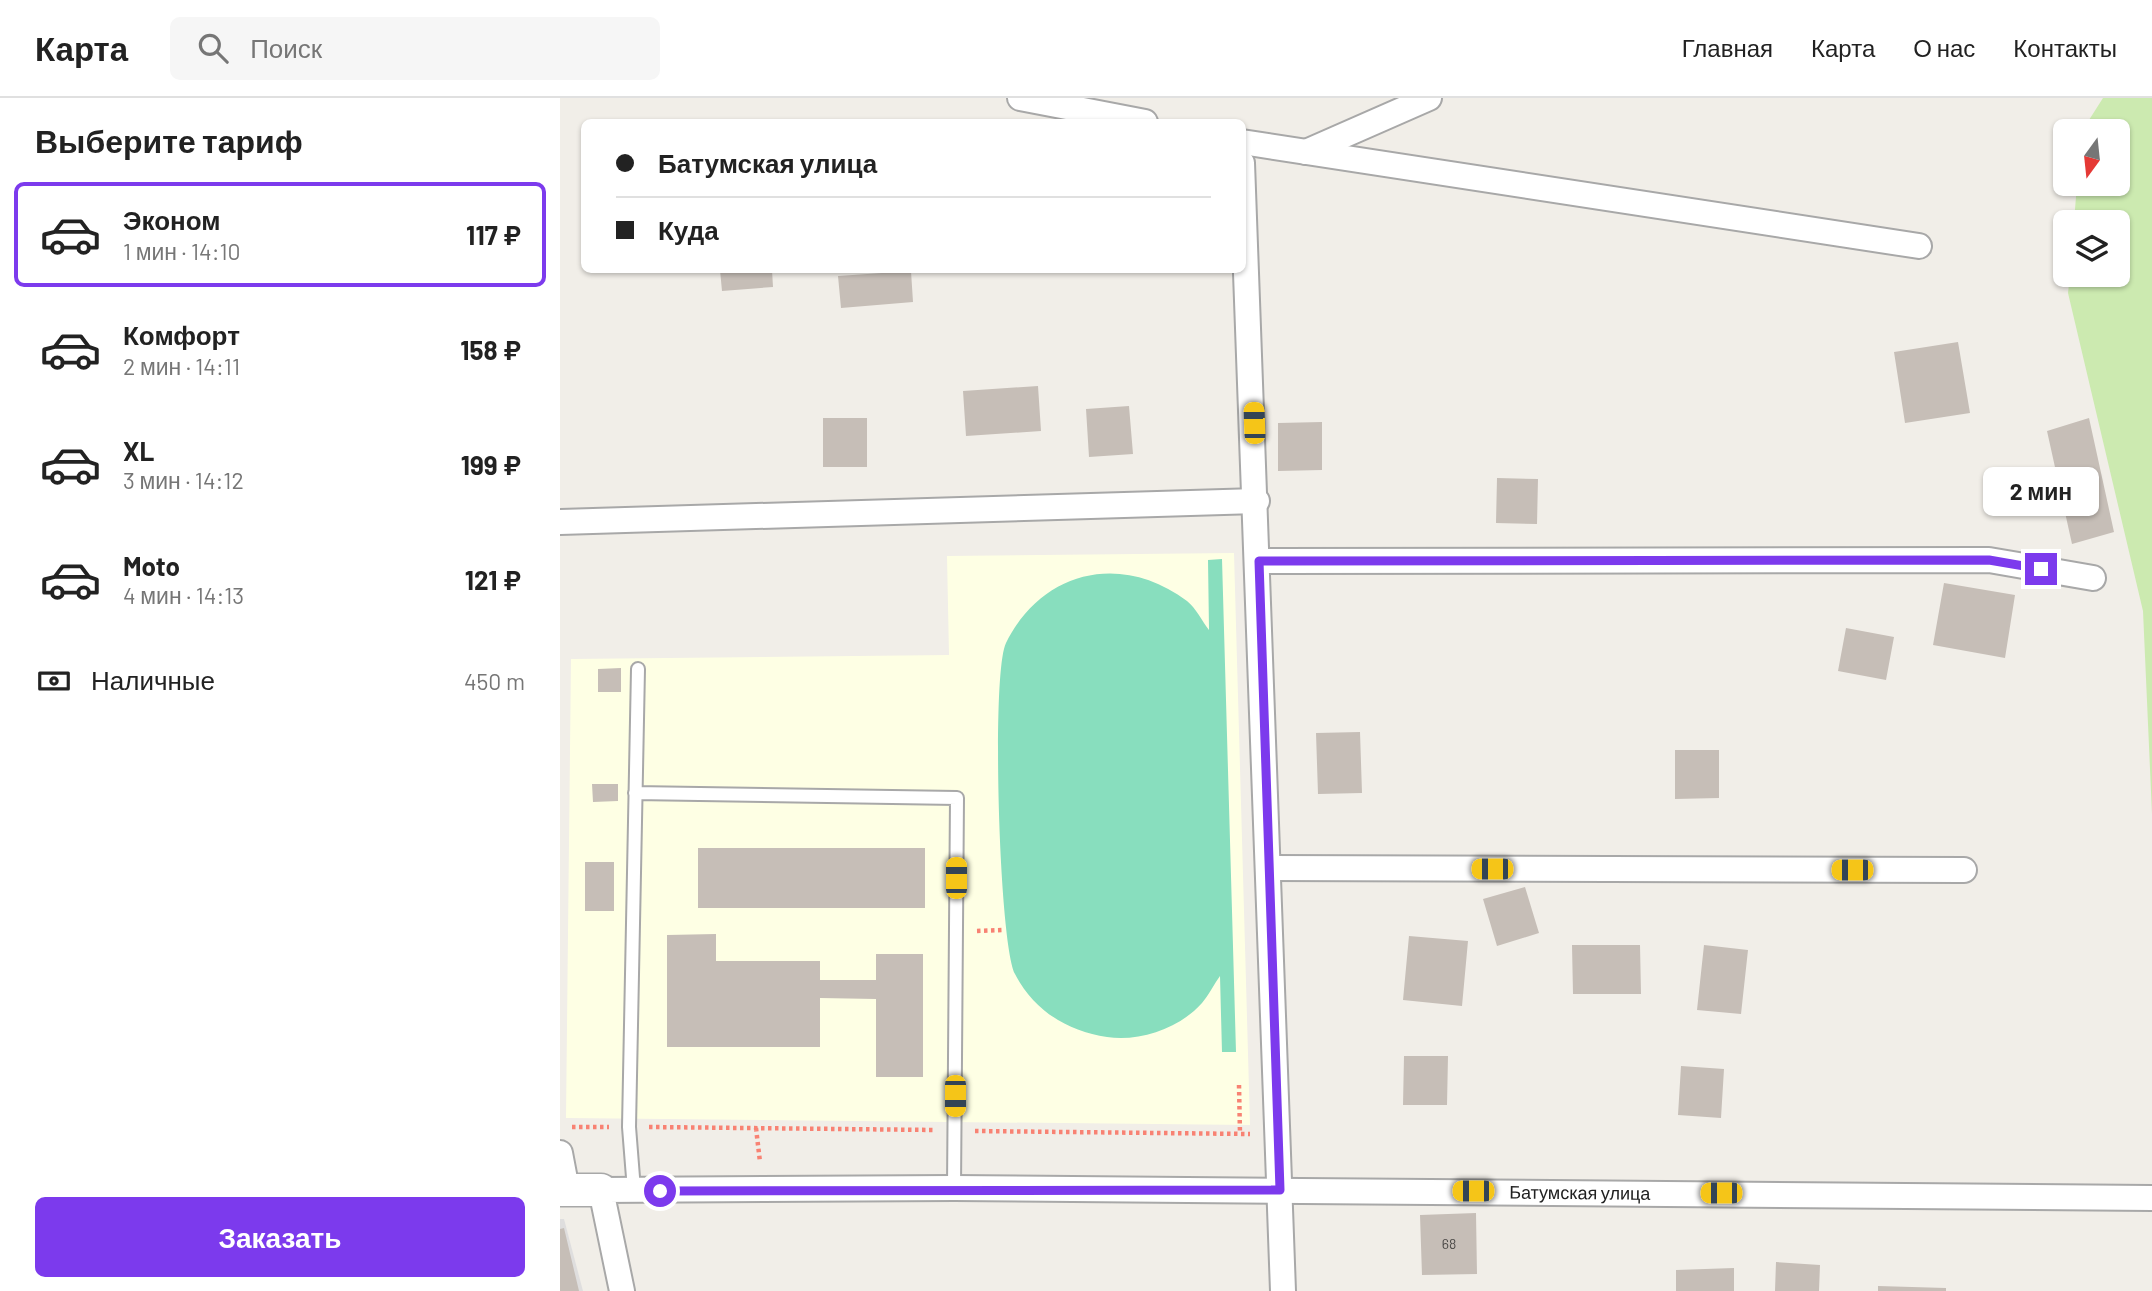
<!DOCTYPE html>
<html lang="ru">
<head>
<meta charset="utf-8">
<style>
	:root { --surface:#fff; --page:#f6f6f6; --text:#222; --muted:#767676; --line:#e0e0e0; --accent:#7c3aed }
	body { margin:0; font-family:Barlow,sans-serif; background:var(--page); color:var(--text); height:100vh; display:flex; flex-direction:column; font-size:26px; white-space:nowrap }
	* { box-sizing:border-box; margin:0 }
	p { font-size:23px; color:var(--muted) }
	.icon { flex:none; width:38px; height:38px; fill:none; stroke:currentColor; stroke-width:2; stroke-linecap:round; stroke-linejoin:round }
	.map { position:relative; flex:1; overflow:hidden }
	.side { display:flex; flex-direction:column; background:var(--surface); width:560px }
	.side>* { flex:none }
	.top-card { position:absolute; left:21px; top:21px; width:665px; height:154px; border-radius:10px; box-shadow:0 2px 5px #0004; display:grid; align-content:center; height:154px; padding:0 35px; background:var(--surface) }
	.needle { width:46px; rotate:195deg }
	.tools { position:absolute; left:1493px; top:21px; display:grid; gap:14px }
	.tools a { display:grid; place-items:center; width:77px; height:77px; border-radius:10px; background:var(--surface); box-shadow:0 2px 5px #0004; font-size:35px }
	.end { position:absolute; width:32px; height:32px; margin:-16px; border:9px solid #7c3aed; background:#fff; box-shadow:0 0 0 4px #fff }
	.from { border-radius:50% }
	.bubble { position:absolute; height:49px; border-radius:10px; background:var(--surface); box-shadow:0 2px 5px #0004; font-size:23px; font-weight:700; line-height:49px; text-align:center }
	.car { position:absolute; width:21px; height:42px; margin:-21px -10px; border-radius:9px; box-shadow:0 0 5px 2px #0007; background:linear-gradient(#f5c518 24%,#345 0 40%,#f5c518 0 76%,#345 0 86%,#f5c518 0) }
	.top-card b { display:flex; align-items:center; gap:24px; height:66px; font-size:26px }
	.top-card b+b { border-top:2px solid var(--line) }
	.top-card i { width:18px; height:18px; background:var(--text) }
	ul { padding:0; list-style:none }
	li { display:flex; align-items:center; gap:21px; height:105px; margin:0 14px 10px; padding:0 21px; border:4px solid transparent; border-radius:10px }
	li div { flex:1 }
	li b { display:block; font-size:26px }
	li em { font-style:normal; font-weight:700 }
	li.active { border-color:var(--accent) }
	li>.icon { width:63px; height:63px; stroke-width:1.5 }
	h2 { padding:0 35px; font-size:32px; line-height:84px }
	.pay { display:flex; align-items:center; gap:18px; height:77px; padding:0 35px; font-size:26px }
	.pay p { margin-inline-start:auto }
	.action { display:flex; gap:14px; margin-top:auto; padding:14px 35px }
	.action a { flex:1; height:80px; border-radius:10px; background:var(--accent); color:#fff; font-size:28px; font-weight:700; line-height:80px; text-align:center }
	header { display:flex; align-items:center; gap:42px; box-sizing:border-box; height:98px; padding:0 35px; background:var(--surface); border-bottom:2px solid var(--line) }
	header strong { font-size:33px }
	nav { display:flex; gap:38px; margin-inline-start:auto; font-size:24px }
	.search { width:490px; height:63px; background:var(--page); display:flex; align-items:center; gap:18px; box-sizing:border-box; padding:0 24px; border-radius:10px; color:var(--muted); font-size:26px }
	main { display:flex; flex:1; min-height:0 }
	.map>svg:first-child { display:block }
</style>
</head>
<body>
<header>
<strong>Карта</strong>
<div class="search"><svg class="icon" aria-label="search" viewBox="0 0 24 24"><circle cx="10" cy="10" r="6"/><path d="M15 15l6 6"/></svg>Поиск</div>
<nav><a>Главная</a><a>Карта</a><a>О нас</a><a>Контакты</a></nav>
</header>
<main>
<section class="side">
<h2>Выберите тариф</h2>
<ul>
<li class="active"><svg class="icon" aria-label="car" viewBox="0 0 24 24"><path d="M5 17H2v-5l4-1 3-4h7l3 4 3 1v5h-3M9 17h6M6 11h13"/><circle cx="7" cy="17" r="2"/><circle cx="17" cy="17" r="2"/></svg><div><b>Эконом</b><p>1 мин · 14:10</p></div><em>117 ₽</em></li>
<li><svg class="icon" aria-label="car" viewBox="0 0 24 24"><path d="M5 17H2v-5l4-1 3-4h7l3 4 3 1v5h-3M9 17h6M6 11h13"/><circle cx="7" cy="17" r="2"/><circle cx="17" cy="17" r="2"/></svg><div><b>Комфорт</b><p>2 мин · 14:11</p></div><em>158 ₽</em></li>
<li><svg class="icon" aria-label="car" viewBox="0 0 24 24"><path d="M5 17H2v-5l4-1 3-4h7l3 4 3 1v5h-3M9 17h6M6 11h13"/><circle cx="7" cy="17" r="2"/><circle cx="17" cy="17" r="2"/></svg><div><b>XL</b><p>3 мин · 14:12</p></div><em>199 ₽</em></li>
<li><svg class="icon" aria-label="car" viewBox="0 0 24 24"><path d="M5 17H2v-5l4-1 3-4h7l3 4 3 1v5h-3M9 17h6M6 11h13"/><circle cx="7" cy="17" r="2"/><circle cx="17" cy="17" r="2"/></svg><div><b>Moto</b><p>4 мин · 14:13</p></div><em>121 ₽</em></li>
</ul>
<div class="pay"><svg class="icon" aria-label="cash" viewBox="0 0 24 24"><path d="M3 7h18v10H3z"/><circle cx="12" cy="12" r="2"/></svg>Наличные<p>450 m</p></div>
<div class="action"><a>Заказать</a></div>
</section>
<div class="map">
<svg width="1592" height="1193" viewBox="0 0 1592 1193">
	<rect width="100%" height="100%" fill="#f1eee8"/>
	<path fill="#dfdede" d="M 0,1121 L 4,1121 L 23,1193 L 0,1193 Z"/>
	<path fill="#feffe4" d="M 674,455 L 690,1027 L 6,1020 L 11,561 L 389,557 L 387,458 Z"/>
	<path fill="#cceab0" d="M 1543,0 L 1592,0 L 1592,716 L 1583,513 L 1508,195 L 1510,177 L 1558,177 L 1558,124 L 1514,124 L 1517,86 L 1558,86 L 1558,33 L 1522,33 Z"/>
	<path fill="#88debe" d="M 662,461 L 676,954 L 662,954 L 660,878 C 654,886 649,897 642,905 C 620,930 580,944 547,939 C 508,933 474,913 455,876 C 439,845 431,575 446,545 C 482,472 562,454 627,503 C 636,510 642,523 649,532 L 648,462 Z"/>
	<path fill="#c6beb7" d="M 160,172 L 212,172 L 213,189 L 162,193 Z
		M 351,173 L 353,204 L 281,210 L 278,178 Z
		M 1398,244 L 1410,315 L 1345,325 L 1334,254 Z
		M 478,288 L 481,333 L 406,338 L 403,293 Z
		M 569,308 L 573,356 L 529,359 L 526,311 Z
		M 263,320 L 307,320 L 307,369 L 263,369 Z
		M 1529,320 L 1554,434 L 1512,446 L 1487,333 Z
		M 762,324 L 762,372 L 718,373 L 718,325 Z
		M 937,380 L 978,381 L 977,426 L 936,425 Z
		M 1384,485 L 1455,497 L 1445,560 L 1373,547 Z
		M 1286,530 L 1334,539 L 1326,582 L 1278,573 Z
		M 61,570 L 61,594 L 38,594 L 38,571 Z
		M 800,634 L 802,695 L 758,696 L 756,635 Z
		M 1115,652 L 1159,652 L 1159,700 L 1115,701 Z
		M 32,686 L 58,686 L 58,703 L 33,704 Z
		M 138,750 L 365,750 L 365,810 L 138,810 Z
		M 25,764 L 54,764 L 54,813 L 25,813 Z
		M 965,789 L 979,835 L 937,848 L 923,801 Z
		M 156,836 L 156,863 L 260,863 L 260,882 L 316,882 L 316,856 L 363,856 L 363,979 L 316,979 L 316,901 L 260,900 L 260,949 L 107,949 L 107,837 Z
		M 849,838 L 908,843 L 902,908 L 843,902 Z
		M 1012,847 L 1080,847 L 1081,896 L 1013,896 Z
		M 1144,847 L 1188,852 L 1181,916 L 1137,912 Z
		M 844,958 L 888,958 L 887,1007 L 843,1007 Z
		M 1121,968 L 1164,971 L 1161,1020 L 1118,1017 Z
		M 916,1115 L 917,1176 L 862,1177 L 860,1117 Z
		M 4,1130 L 19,1193 L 0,1193 L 0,1131 Z
		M 1216,1164 L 1260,1167 L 1259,1193 L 1215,1193 Z
		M 1174,1170 L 1174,1193 L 1116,1193 L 1116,1172 Z
		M 1318,1188 L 1386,1190 L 1386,1193 L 1318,1193 Z"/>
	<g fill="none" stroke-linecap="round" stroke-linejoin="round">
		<g stroke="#a8a8a8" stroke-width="16">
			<path id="service" d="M 75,695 L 397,700 L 394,1090
				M 74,1092 L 69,1029 L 78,571"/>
		</g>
		<g stroke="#a8a8a8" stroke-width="28">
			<g id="minor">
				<path d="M 460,0 L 585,24"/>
				<path d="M 682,44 L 1359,148"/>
				<path d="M 746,54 L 869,0"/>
				<path d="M 682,65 L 723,1193"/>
				<path d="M 0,424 L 697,403"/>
				<path d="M 699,463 L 1429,462 L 1533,480"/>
				<path d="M 709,770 L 1404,772"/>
				<path d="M 0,1055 L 7,1092"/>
				<path id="s1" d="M 62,1193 L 41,1092 L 394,1090 L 1592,1100"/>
			</g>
		</g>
		<g stroke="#a8a8a8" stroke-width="35">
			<path id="tertiary" d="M 0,1092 L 41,1092"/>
		</g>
		<path stroke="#f88273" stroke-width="4.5" stroke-dasharray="3.5 3.5" stroke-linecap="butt" d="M 417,833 L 444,832
			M 679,987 L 680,1036
			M 12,1029 L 49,1029
			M 89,1029 L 375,1032
			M 196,1030 L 200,1064
			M 415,1033 L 690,1036"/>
		<use href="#service" stroke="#fff" stroke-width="12"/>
		<use href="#minor" stroke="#fff" stroke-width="24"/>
		<use href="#tertiary" stroke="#fff" stroke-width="32"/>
	</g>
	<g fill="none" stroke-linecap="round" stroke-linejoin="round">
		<path stroke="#7c3aed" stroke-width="9" d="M 100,1093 L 720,1092 L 699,463 L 1429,462 L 1481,471"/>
	</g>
	<g text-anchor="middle" stroke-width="7" stroke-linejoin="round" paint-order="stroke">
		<g font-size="14" fill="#4a4846">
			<text x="889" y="1151">68</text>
		</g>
		<g font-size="18" fill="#212121" stroke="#fff">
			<text dy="6" stroke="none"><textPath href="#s1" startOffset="1082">Батумская улица</textPath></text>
		</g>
	</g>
</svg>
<div class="tools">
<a><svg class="needle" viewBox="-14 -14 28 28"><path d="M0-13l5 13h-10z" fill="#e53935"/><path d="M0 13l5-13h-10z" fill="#767676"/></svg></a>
<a><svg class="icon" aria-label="layers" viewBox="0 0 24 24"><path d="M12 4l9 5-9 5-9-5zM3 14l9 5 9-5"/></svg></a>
</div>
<i class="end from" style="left:100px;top:1093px"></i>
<i class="end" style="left:1481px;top:471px"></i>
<div class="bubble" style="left:1423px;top:369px;width:116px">2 мин</div>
<i class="car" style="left:694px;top:325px;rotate:358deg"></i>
<i class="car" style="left:932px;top:771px;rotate:270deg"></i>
<i class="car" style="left:1292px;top:772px;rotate:270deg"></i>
<i class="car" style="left:396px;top:780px;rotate:0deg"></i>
<i class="car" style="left:395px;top:998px;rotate:180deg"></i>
<i class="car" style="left:913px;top:1093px;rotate:270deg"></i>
<i class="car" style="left:1161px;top:1095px;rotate:270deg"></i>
<div class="top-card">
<b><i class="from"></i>Батумская улица</b>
<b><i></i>Куда</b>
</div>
</div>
</main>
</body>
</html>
